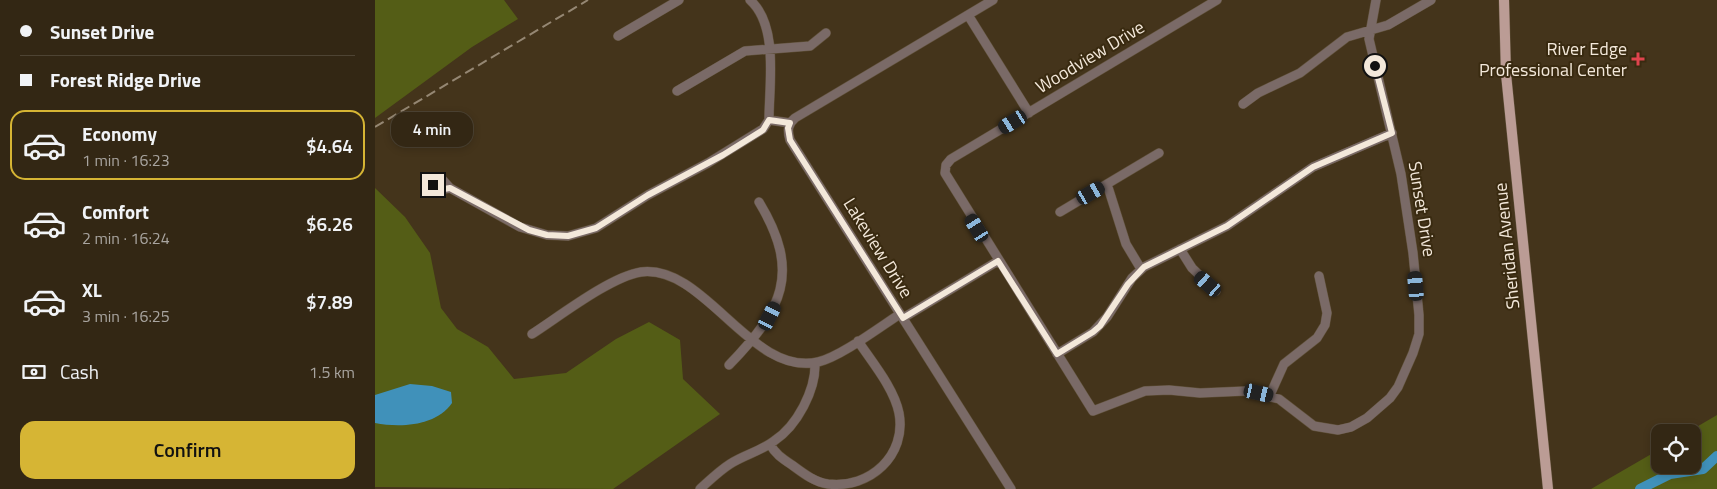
<!DOCTYPE html>
<html lang="en">
<head>
<meta charset="utf-8">
<style>
	:root { --surface:#332714; --page:#3e3322; --text:#f1f3f6; --muted:#a9a5a0; --line:#4e4434; --accent:#d6b534 }
	body { margin:0; font-family:"Titillium Web",sans-serif; background:var(--page); color:var(--text); height:100vh; display:flex; flex-direction:column; font-size:19px; white-space:nowrap }
	* { box-sizing:border-box; margin:0 }
	p { font-size:16px; color:var(--muted) }
	.icon { flex:none; width:28px; height:28px; fill:none; stroke:currentColor; stroke-width:2; stroke-linecap:round; stroke-linejoin:round }
	.map { position:relative; flex:1; overflow:hidden }
	.panel { display:flex; flex-direction:column; background:var(--surface); width:375px }
	.panel>* { flex:none }
	.top-card { display:grid; align-content:center; height:110px; padding:0 20px; background:var(--surface) }
	.controls { position:absolute; left:1276px; top:424px; display:grid; gap:10px }
	.controls a { display:grid; place-items:center; width:50px; height:50px; border-radius:10px; background:var(--surface); box-shadow:0 2px 8px #0003,0 0 0 1px var(--line); font-size:25px }
	.end { position:absolute; width:22px; height:22px; margin:-11px; border:6px solid #f3e8da; background:#111; box-shadow:0 0 0 2px #111 }
	.from { border-radius:50% }
	.bubble { position:absolute; height:35px; border-radius:15px; background:var(--surface); box-shadow:0 2px 8px #0003,0 0 0 1px var(--line); font-size:16px; font-weight:600; line-height:35px; text-align:center }
	.car { position:absolute; width:15px; height:30px; margin:-15px -8px; border-radius:6px; box-shadow:0 0 4px 1px #0007; background:linear-gradient(#222 24%,#8ab4d8 0 40%,#222 0 76%,#8ab4d8 0 86%,#222 0) }
	.top-card b { display:flex; align-items:center; gap:18px; height:48px; font-size:19px }
	.top-card b+b { border-top:1px solid var(--line) }
	.top-card i { width:12px; height:12px; background:var(--text) }
	ul { padding:0; list-style:none }
	li { display:flex; align-items:center; gap:15px; height:70px; margin:0 10px 8px; padding:0 10px; border:2px solid transparent; border-radius:15px }
	li div { flex:1 }
	li b { display:block; font-size:19px }
	li em { font-style:normal; font-weight:600 }
	li.current { border-color:var(--accent) }
	li>.icon { width:45px; height:45px; stroke-width:1.5 }
	.pay { display:flex; align-items:center; gap:12px; height:55px; padding:0 20px; font-size:19px }
	.pay p { margin-inline-start:auto }
	.button { display:flex; gap:10px; margin-top:auto; padding:10px 20px }
	.button a { flex:1; height:58px; border-radius:15px; background:var(--accent); color:#111; font-size:20px; font-weight:600; line-height:58px; text-align:center }
	main { display:flex; flex:1; min-height:0 }
	.map>svg:first-child { display:block }
</style>
</head>
<body>
<main>
<section class="panel">
<div class="top-card">
<b><i class="from"></i>Sunset Drive</b>
<b><i></i>Forest Ridge Drive</b>
</div>
<ul>
<li class="current"><svg class="icon" aria-label="car" viewBox="0 0 24 24"><path d="M5 17H2v-5l4-1 3-4h7l3 4 3 1v5h-3M9 17h6M6 11h13"/><circle cx="7" cy="17" r="2"/><circle cx="17" cy="17" r="2"/></svg><div><b>Economy</b><p>1 min · 16:23</p></div><em>$4.64</em></li>
<li><svg class="icon" aria-label="car" viewBox="0 0 24 24"><path d="M5 17H2v-5l4-1 3-4h7l3 4 3 1v5h-3M9 17h6M6 11h13"/><circle cx="7" cy="17" r="2"/><circle cx="17" cy="17" r="2"/></svg><div><b>Comfort</b><p>2 min · 16:24</p></div><em>$6.26</em></li>
<li><svg class="icon" aria-label="car" viewBox="0 0 24 24"><path d="M5 17H2v-5l4-1 3-4h7l3 4 3 1v5h-3M9 17h6M6 11h13"/><circle cx="7" cy="17" r="2"/><circle cx="17" cy="17" r="2"/></svg><div><b>XL</b><p>3 min · 16:25</p></div><em>$7.89</em></li>
</ul>
<div class="pay"><svg class="icon" aria-label="cash" viewBox="0 0 24 24"><path d="M3 7h18v10H3z"/><circle cx="12" cy="12" r="2"/></svg>Cash<p>1.5 km</p></div>
<div class="button"><a>Confirm</a></div>
</section>
<div class="map">
<svg width="1342" height="489" viewBox="0 0 1342 489">
	<rect width="100%" height="100%" fill="#44341b"/>
	<path fill="#545d16" d="M 0,0 L 129,0 L 143,19 L 97,47 L 0,118 Z
		M 0,188 L 30,217 L 55,253 L 66,308 L 82,329 L 113,347 L 139,379 L 191,373 L 241,339 L 274,322 L 305,340 L 308,379 L 345,414 L 238,489 L 0,487 Z
		M 1342,415 L 1342,489 L 1216,489 L 1285,449 L 1285,465 L 1318,465 L 1318,432 L 1313,432 Z"/>
	<path fill="#4091ba" d="M 35,384 L 57,386 L 76,392 L 77,403 C 61,426 26,428 0,423 L 0,395 Z"/>
	<g fill="none" stroke-linecap="round" stroke-linejoin="round">
		<path stroke="#4091ba" stroke-width="10" d="M 1265,489 L 1295,474 L 1328,469 L 1342,456"/>
		<g stroke="#60513a" stroke-width="10">
			<path id="minor" d="M 618,0 L 420,118 C 413,124 412,130 415,140 L 636,489
				M 842,0 L 576,159 L 571,165 L 570,173 L 718,411 L 770,391 L 794,390 L 825,393 L 871,391 L 904,399 L 939,426 L 963,430 L 976,427 L 992,418 L 1015,398 L 1023,387 L 1038,353 L 1044,334 L 1044,315 L 1038,253 L 1026,174 L 994,39 L 1001,0
				M 593,15 L 654,113
				M 243,36 L 304,0
				M 302,91 L 370,51 L 435,46 L 451,33
				M 868,104 L 883,93 L 925,73 L 972,37 L 1013,25 L 1056,0
				M 394,120 L 415,123
				M 732,184 L 751,244 L 766,269
				M 75,188 L 63,190 L 58,185 L 58,180 L 66,178 L 75,188 L 145,227 L 172,235 L 193,236 L 221,228 L 273,195 L 333,163 L 388,129 L 394,120 C 394,84 404,26 375,0
				M 685,212 L 784,153
				M 805,249 L 817,268 L 841,291
				M 528,318 L 623,261
				M 157,334 C 185,316 235,277 266,272 C 330,264 376,377 443,362 C 465,357 505,327 525,314
				M 682,354 L 718,332 L 732,317 L 757,278 L 769,267 L 852,226 L 938,167 L 1017,133
				M 354,365 C 407,310 427,273 384,202
				M 895,395 L 909,364 L 942,338 L 950,325 L 952,313 L 944,276
				M 395,444 C 400,454 408,459 417,465 C 428,473 439,482 453,484 C 495,489 532,455 524,413 C 519,388 497,362 483,341
				M 325,489 C 335,480 344,471 355,464 C 369,455 386,451 399,441 C 422,426 441,390 440,363"/>
		</g>
		<g stroke="#60513a" stroke-width="11">
			<path id="major" d="M 1129,0 L 1131,74 L 1173,489"/>
		</g>
		<use href="#minor" stroke="#7a6a67" stroke-width="9"/>
		<use href="#major" stroke="#bb9c95" stroke-width="10"/>
		<path stroke="#958773" stroke-width="2" stroke-dasharray="10 5" stroke-linecap="butt" d="M 0,127 L 213,0"/>
	</g>
	<g fill="none" stroke-linecap="round" stroke-linejoin="round">
		<path stroke="#f3e8da" stroke-width="6" d="M 58,185 L 63,190 L 75,188 L 154,230 L 172,235 L 193,236 L 221,228 L 273,195 L 348,155 L 388,130 L 394,120 L 415,123 L 413,128 L 415,140 L 528,318 L 623,261 L 682,354 L 718,332 L 725,326 L 753,284 L 769,267 L 852,226 L 938,167 L 1017,133 L 1000,66"/>
	</g>
	<path fill="#e0444e" stroke="#392a10" stroke-width="2" d="M1260.5 51.5h5v5h5v5h-5v5h-5v-5h-5v-5h5z"/>
	<g text-anchor="middle" stroke-width="4" stroke-linejoin="round" paint-order="stroke">
		<g font-size="18" fill="#f3e8da" stroke="#392a10" text-anchor="end">
			<text x="1252" y="55">River Edge<tspan x="1252" dy="21">Professional Center</tspan></text>
		</g>
		<g font-size="18" fill="#f3e8da" stroke="#392a10">
			<text transform="translate(715 57) rotate(-31)" y="6">Woodview Drive</text>
			<text transform="translate(1047 209) rotate(81)" y="6">Sunset Drive</text>
			<text transform="translate(1132 246) rotate(-96)" y="6">Sheridan Avenue</text>
			<text transform="translate(503 248) rotate(58)" y="6">Lakeview Drive</text>
		</g>
	</g>
</svg>
<div class="controls">
<a><svg class="icon" aria-label="locate" viewBox="0 0 24 24"><circle cx="12" cy="12" r="6"/><path d="M12 2v4M12 18v4M2 12h4M18 12h4"/></svg></a>
</div>
<i class="end from" style="left:1000px;top:66px"></i>
<i class="end" style="left:58px;top:185px"></i>
<div class="bubble" style="left:16px;top:112px;width:82px">4 min</div>
<i class="car" style="left:638px;top:122px;rotate:239deg"></i>
<i class="car" style="left:716px;top:193px;rotate:60deg"></i>
<i class="car" style="left:602px;top:228px;rotate:328deg"></i>
<i class="car" style="left:833px;top:284px;rotate:311deg"></i>
<i class="car" style="left:1041px;top:286px;rotate:355deg"></i>
<i class="car" style="left:395px;top:316px;rotate:27deg"></i>
<i class="car" style="left:884px;top:393px;rotate:103deg"></i>
</div>
</main>
</body>
</html>
